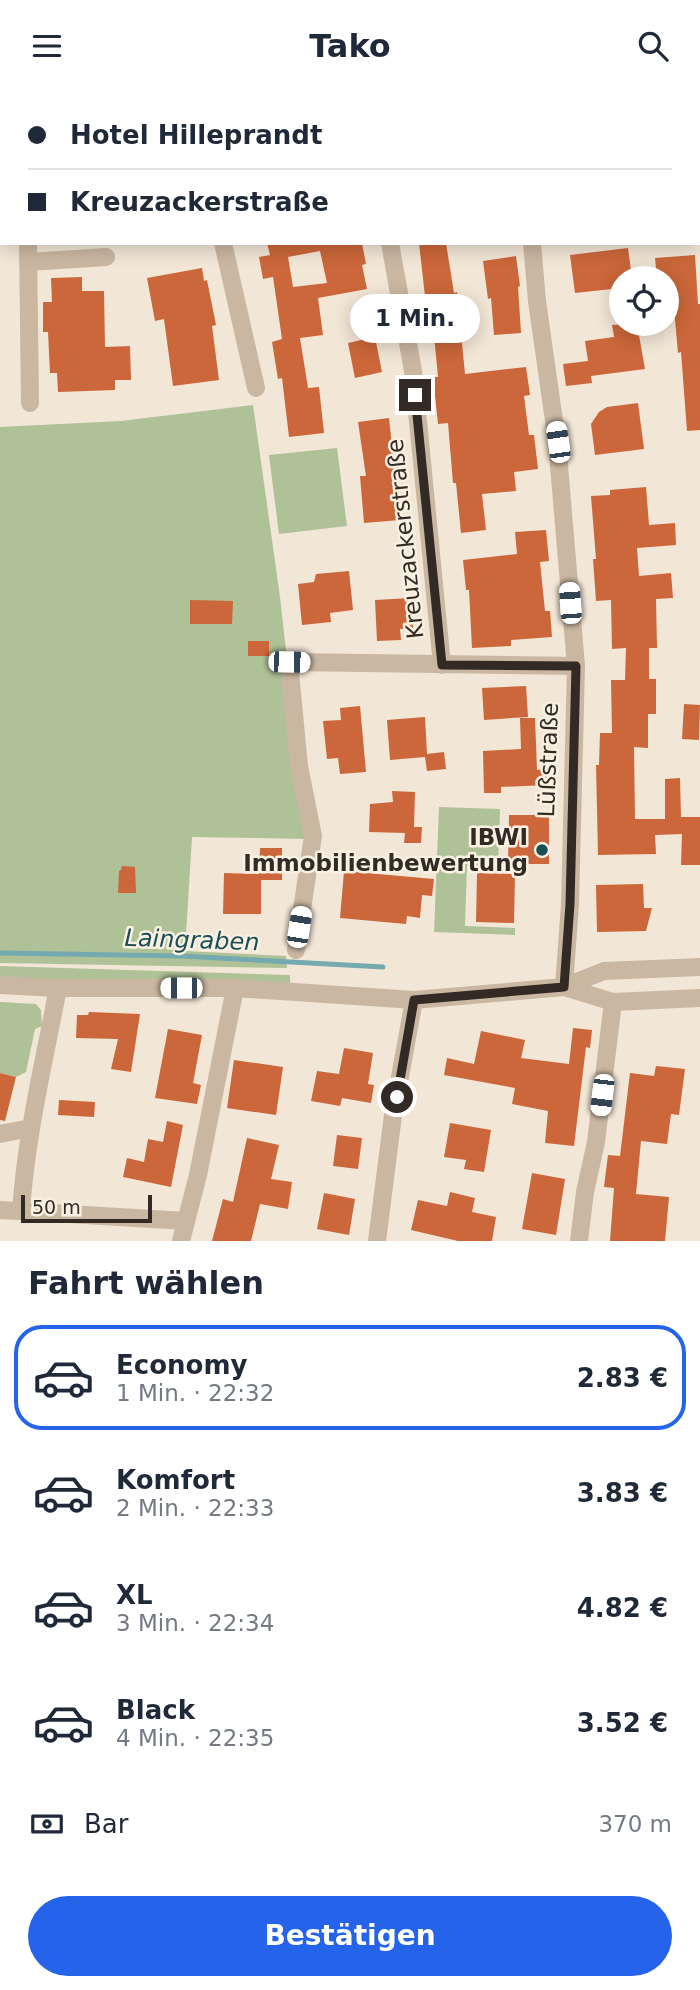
<!DOCTYPE html>
<html lang="de">
<head>
<meta charset="utf-8">
<style>
	:root { --surface:#fff; --page:#f2f2f3; --text:#1f2937; --muted:#747a83; --line:#e0e1e3; --accent:#2563eb }
	body { margin:0; font-family:"DejaVu Sans",sans-serif; background:var(--page); color:var(--text); height:100vh; display:flex; flex-direction:column; font-size:26px; white-space:nowrap }
	* { box-sizing:border-box; margin:0 }
	p { font-size:23px; color:var(--muted) }
	.icon { flex:none; width:38px; height:38px; fill:none; stroke:currentColor; stroke-width:2; stroke-linecap:round; stroke-linejoin:round }
	.map { position:relative; height:1150px; overflow:hidden }
	.panel { display:flex; flex-direction:column; background:var(--surface); flex:1 }
	.panel>* { flex:none }
	.top-card { position:absolute; left:0px; top:0px; width:700px; height:154px; box-shadow:0 4px 18px #0003; display:grid; align-content:center; height:154px; padding:0 28px; background:var(--surface) }
	.buttons { position:absolute; left:609px; top:175px; display:grid; gap:14px }
	.buttons a { display:grid; place-items:center; width:70px; height:70px; border-radius:50%; background:var(--surface); box-shadow:0 4px 18px #0003; font-size:35px }
	.scale { position:absolute; left:21px; bottom:18px; width:131px; box-sizing:border-box; padding-left:7px; border:4px solid #342a25; border-top:0; font-size:19px; line-height:24px; white-space:nowrap; color:#342a25; -webkit-text-stroke:5px #f9f0e2; paint-order:stroke }
	.end { position:absolute; width:32px; height:32px; margin:-16px; border:9px solid #342a25; background:#fff; box-shadow:0 0 0 4px #fff }
	.from { border-radius:50% }
	.bubble { position:absolute; height:49px; border-radius:24px; background:var(--surface); box-shadow:0 4px 18px #0003; font-size:23px; font-weight:700; line-height:49px; text-align:center }
	.car { position:absolute; width:21px; height:42px; margin:-21px -10px; border-radius:9px; box-shadow:0 0 5px 2px #0007; background:linear-gradient(#fff 24%,#345 0 40%,#fff 0 76%,#345 0 86%,#fff 0) }
	.top-card b { display:flex; align-items:center; gap:24px; height:66px; font-size:26px }
	.top-card b+b { border-top:2px solid var(--line) }
	.top-card i { width:18px; height:18px; background:var(--text) }
	ul { padding:0; list-style:none }
	li { display:flex; align-items:center; gap:21px; height:105px; margin:0 14px 10px; padding:0 14px; border:4px solid transparent; border-radius:28px }
	li div { flex:1 }
	li b { display:block; font-size:26px }
	li em { font-style:normal; font-weight:700 }
	li.selected { border-color:var(--accent) }
	li>.icon { width:63px; height:63px; stroke-width:1.5 }
	h2 { padding:0 28px; font-size:32px; line-height:84px }
	.pay { display:flex; align-items:center; gap:18px; height:77px; padding:0 28px; font-size:26px }
	.pay p { margin-inline-start:auto }
	.cta { display:flex; gap:14px; margin-top:auto; padding:14px 28px }
	.cta a { flex:1; height:80px; border-radius:42px; background:var(--accent); color:#fff; font-size:28px; font-weight:700; line-height:80px; text-align:center }
	header { display:flex; justify-content:space-between; align-items:center; height:91px; padding:0 28px; background:var(--surface); font-size:32px; font-weight:700 }
	.map>svg:first-child { display:block }
</style>
</head>
<body>
<header><svg class="icon" aria-label="menu" viewBox="0 0 24 24"><path d="M4 6h16M4 12h16M4 18h16"/></svg>Tako<svg class="icon" aria-label="search" viewBox="0 0 24 24"><circle cx="10" cy="10" r="6"/><path d="M15 15l6 6"/></svg></header>
<div class="map">
<svg width="700" height="1150" viewBox="0 0 700 1150">
	<rect width="100%" height="100%" fill="#f2e6d6"/>
	<path fill="#afc196" d="M 253,314 L 280,506 L 307,748 L 192,746 L 185,860 L 286,865 L 287,877 L 0,872 L 0,336 L 121,330 Z
		M 337,357 L 347,435 L 279,443 L 269,364 Z
		M 439,716 L 500,718 L 498,776 L 467,775 L 465,835 L 515,837 L 515,844 L 434,841 Z
		M 0,875 L 290,884 L 290,895 L 0,888 Z
		M 0,911 L 36,913 L 41,919 L 42,935 L 35,938 L 26,981 L 16,986 L 0,982 Z"/>
	<g fill="none" stroke-linecap="round" stroke-linejoin="round">
		<path stroke="#74a9af" stroke-width="5" d="M 0,862 L 181,865 L 383,876"/>
	</g>
	<path fill="#cb673a" fill-rule="evenodd" d="M 267,152 L 362,152 L 366,173 L 362,174 L 367,198 L 318,207 L 323,244 L 300,247 L 308,297 L 319,296 L 324,342 L 289,346 L 282,287 L 278,288 L 272,251 L 282,248 L 273,186 L 263,188 L 259,166 L 270,164 ZM 320,160 L 327,192 L 293,196 L 288,166 Z
		M 419,152 L 446,152 L 454,202 L 457,201 L 465,283 L 526,276 L 530,304 L 524,305 L 529,344 L 534,344 L 538,378 L 514,381 L 516,400 L 482,403 L 486,439 L 461,442 L 456,392 L 453,392 L 448,332 L 438,333 L 433,286 L 438,286 L 431,213 L 426,214 Z
		M 628,157 L 632,187 L 621,187 L 621,197 L 575,202 L 570,164 Z
		M 695,164 L 698,213 L 700,213 L 700,339 L 687,340 L 681,261 L 678,262 L 672,195 L 667,195 L 667,187 L 657,187 L 655,167 Z
		M 516,165 L 520,195 L 518,196 L 521,242 L 494,244 L 491,207 L 488,208 L 483,170 Z
		M 202,177 L 204,190 L 207,189 L 216,234 L 212,235 L 219,289 L 173,295 L 164,228 L 155,230 L 147,187 Z
		M 82,186 L 82,200 L 104,200 L 105,256 L 130,255 L 131,289 L 115,289 L 115,299 L 58,301 L 57,282 L 50,282 L 48,241 L 43,241 L 43,211 L 52,211 L 51,187 Z
		M 637,233 L 645,278 L 591,285 L 592,292 L 566,295 L 563,273 L 588,270 L 585,250 L 614,246 L 612,234 Z
		M 375,246 L 382,281 L 355,287 L 348,252 Z
		M 638,312 L 644,358 L 595,364 L 591,333 L 599,321 L 607,316 Z
		M 389,327 L 400,429 L 364,432 L 360,385 L 366,385 L 358,331 Z
		M 646,396 L 649,434 L 675,432 L 676,454 L 637,457 L 639,485 L 671,482 L 673,507 L 656,508 L 657,557 L 649,557 L 649,588 L 656,588 L 656,623 L 648,623 L 648,657 L 634,656 L 635,728 L 665,728 L 665,688 L 680,687 L 681,726 L 700,726 L 700,774 L 681,774 L 682,743 L 655,744 L 656,763 L 598,764 L 596,674 L 599,674 L 600,642 L 612,642 L 611,589 L 625,589 L 626,557 L 612,558 L 611,509 L 596,510 L 593,468 L 596,468 L 591,405 L 610,404 L 610,399 Z
		M 546,439 L 549,470 L 540,471 L 545,520 L 550,520 L 552,546 L 511,549 L 511,555 L 472,557 L 469,499 L 466,499 L 463,469 L 517,463 L 515,441 Z
		M 349,480 L 353,519 L 330,522 L 331,531 L 302,534 L 298,493 L 314,491 L 316,483 Z
		M 411,507 L 413,537 L 400,538 L 401,549 L 377,550 L 375,509 Z
		M 190,509 L 233,510 L 232,533 L 190,533 Z
		M 248,550 L 269,550 L 269,565 L 248,565 Z
		M 526,595 L 528,626 L 484,629 L 482,597 Z
		M 684,613 L 700,614 L 699,649 L 682,648 Z
		M 360,615 L 366,681 L 340,683 L 338,667 L 327,668 L 323,630 L 341,629 L 340,617 Z
		M 425,626 L 427,663 L 444,661 L 446,678 L 427,680 L 425,666 L 390,669 L 387,629 Z
		M 520,627 L 535,627 L 537,679 L 546,678 L 547,694 L 501,696 L 501,702 L 484,702 L 483,660 L 521,658 Z
		M 392,700 L 415,701 L 414,736 L 422,736 L 421,752 L 404,752 L 405,742 L 369,741 L 370,713 L 393,711 Z
		M 509,724 L 549,724 L 549,773 L 508,773 Z
		M 260,757 L 282,757 L 282,789 L 261,789 L 261,823 L 223,823 L 224,782 L 259,783 Z
		M 122,775 L 135,776 L 136,802 L 118,802 L 119,780 L 121,779 Z
		M 344,780 L 434,788 L 432,805 L 422,804 L 420,827 L 407,825 L 406,833 L 340,827 Z
		M 477,782 L 515,783 L 514,832 L 476,831 Z
		M 643,793 L 644,817 L 652,817 L 646,840 L 597,841 L 596,794 Z
		M 89,921 L 140,923 L 131,981 L 111,978 L 118,948 L 76,947 L 77,924 L 88,924 Z
		M 573,937 L 592,939 L 590,957 L 586,956 L 574,1055 L 545,1052 L 548,1020 L 512,1013 L 515,997 L 444,984 L 447,967 L 474,973 L 481,940 L 525,949 L 521,967 L 569,973 Z
		M 168,938 L 202,944 L 193,992 L 201,994 L 197,1013 L 155,1007 Z
		M 344,957 L 373,962 L 368,993 L 374,994 L 371,1012 L 342,1007 L 340,1015 L 311,1010 L 317,980 L 339,983 Z
		M 234,969 L 283,976 L 276,1024 L 227,1017 Z
		M 656,975 L 685,978 L 679,1024 L 671,1023 L 667,1053 L 641,1050 L 636,1103 L 669,1106 L 665,1150 L 610,1150 L 614,1097 L 604,1096 L 608,1064 L 620,1065 L 630,982 L 654,985 Z
		M 0,982 L 16,986 L 5,1030 L 0,1029 Z
		M 59,1009 L 95,1011 L 94,1026 L 58,1024 Z
		M 167,1030 L 183,1034 L 171,1096 L 123,1086 L 127,1067 L 144,1071 L 148,1048 L 163,1051 Z
		M 450,1032 L 491,1039 L 484,1081 L 464,1078 L 466,1069 L 444,1066 Z
		M 337,1044 L 362,1047 L 358,1078 L 333,1075 Z
		M 247,1047 L 279,1054 L 271,1088 L 292,1091 L 288,1118 L 260,1113 L 251,1150 L 212,1150 L 223,1108 L 233,1111 Z
		M 532,1082 L 565,1088 L 556,1144 L 522,1138 Z
		M 450,1101 L 475,1107 L 472,1121 L 496,1126 L 492,1150 L 458,1150 L 411,1139 L 418,1109 L 447,1115 Z
		M 324,1102 L 355,1108 L 349,1144 L 317,1138 Z"/>
	<g fill="none" stroke-linecap="round" stroke-linejoin="round">
		<path stroke="#cab7a2" stroke-width="18" d="M 190,0 L 190,2
			M 439,0 L 439,2
			M 611,0 L 611,2
			M 0,60 L 2,60
			M 698,66 L 700,66
			M 28,152 L 30,312
			M 223,152 L 256,297
			M 390,152 L 413,280 L 442,574
			M 532,152 L 537,210 L 557,351 L 576,575 L 570,813 L 564,896
			M 29,171 L 106,166
			M 296,859 L 313,745 L 299,675 L 289,571 L 576,575
			M 0,894 L 58,897 L 235,897 L 414,909 L 564,896 L 604,880 L 700,876
			M 564,896 L 613,911 L 700,907
			M 0,1043 L 31,1037
			M 0,1119 L 186,1130
			M 21,1120 C 26,1045 44,971 58,897
			M 181,1150 L 198,1084 L 235,897
			M 377,1150 L 393,1024 L 414,909
			M 579,1150 L 585,1101 L 596,1051 L 613,911"/>
	</g>
	<g fill="none" stroke-linecap="round" stroke-linejoin="round">
		<path stroke="#342a25" stroke-width="9" d="M 397,1006 L 414,909 L 564,896 L 570,813 L 576,575 L 442,574 L 415,304"/>
	</g>
	<circle fill="#194e56" stroke="#f9f0e2" stroke-width="2.5" cx="542" cy="759" r="7"/>
	<g text-anchor="middle" stroke-width="5" stroke-linejoin="round" paint-order="stroke">
		<g font-size="23" fill="#342a25" stroke="#f9f0e2">
			<text transform="translate(405 448) rotate(-96)" y="8">Kreuzackerstraße</text>
			<text transform="translate(548 669) rotate(-88)" y="8">Lüßstraße</text>
		</g>
		<g font-size="23" font-weight="bold" fill="#342a25" stroke="#f9f0e2" text-anchor="end">
			<text x="528" y="754">IBWI<tspan x="528" dy="26">Immobilienbewertung</tspan></text>
		</g>
		<g font-size="24" font-style="italic" fill="#194e56" stroke="#f9f0e2">
			<text transform="translate(192 849) rotate(2)" y="8">Laingraben</text>
		</g>
	</g>
</svg>
<div class="buttons">
<a><svg class="icon" aria-label="locate" viewBox="0 0 24 24"><circle cx="12" cy="12" r="6"/><path d="M12 2v4M12 18v4M2 12h4M18 12h4"/></svg></a>
</div>
<div class="scale">50 m</div>
<i class="end from" style="left:397px;top:1006px"></i>
<i class="end" style="left:415px;top:304px"></i>
<div class="bubble" style="left:350px;top:203px;width:130px">1 Min.</div>
<i class="car" style="left:558px;top:351px;rotate:352deg"></i>
<i class="car" style="left:570px;top:512px;rotate:356deg"></i>
<i class="car" style="left:289px;top:571px;rotate:91deg"></i>
<i class="car" style="left:299px;top:836px;rotate:9deg"></i>
<i class="car" style="left:181px;top:897px;rotate:270deg"></i>
<i class="car" style="left:602px;top:1004px;rotate:187deg"></i>
<div class="top-card">
<b><i class="from"></i>Hotel Hilleprandt</b>
<b><i></i>Kreuzackerstraße</b>
</div>
</div>
<section class="panel">
<h2>Fahrt wählen</h2>
<ul>
<li class="selected"><svg class="icon" aria-label="car" viewBox="0 0 24 24"><path d="M5 17H2v-5l4-1 3-4h7l3 4 3 1v5h-3M9 17h6M6 11h13"/><circle cx="7" cy="17" r="2"/><circle cx="17" cy="17" r="2"/></svg><div><b>Economy</b><p>1 Min. · 22:32</p></div><em>2.83 €</em></li>
<li><svg class="icon" aria-label="car" viewBox="0 0 24 24"><path d="M5 17H2v-5l4-1 3-4h7l3 4 3 1v5h-3M9 17h6M6 11h13"/><circle cx="7" cy="17" r="2"/><circle cx="17" cy="17" r="2"/></svg><div><b>Komfort</b><p>2 Min. · 22:33</p></div><em>3.83 €</em></li>
<li><svg class="icon" aria-label="car" viewBox="0 0 24 24"><path d="M5 17H2v-5l4-1 3-4h7l3 4 3 1v5h-3M9 17h6M6 11h13"/><circle cx="7" cy="17" r="2"/><circle cx="17" cy="17" r="2"/></svg><div><b>XL</b><p>3 Min. · 22:34</p></div><em>4.82 €</em></li>
<li><svg class="icon" aria-label="car" viewBox="0 0 24 24"><path d="M5 17H2v-5l4-1 3-4h7l3 4 3 1v5h-3M9 17h6M6 11h13"/><circle cx="7" cy="17" r="2"/><circle cx="17" cy="17" r="2"/></svg><div><b>Black</b><p>4 Min. · 22:35</p></div><em>3.52 €</em></li>
</ul>
<div class="pay"><svg class="icon" aria-label="cash" viewBox="0 0 24 24"><path d="M3 7h18v10H3z"/><circle cx="12" cy="12" r="2"/></svg>Bar<p>370 m</p></div>
<div class="cta"><a>Bestätigen</a></div>
</section>
</body>
</html>
